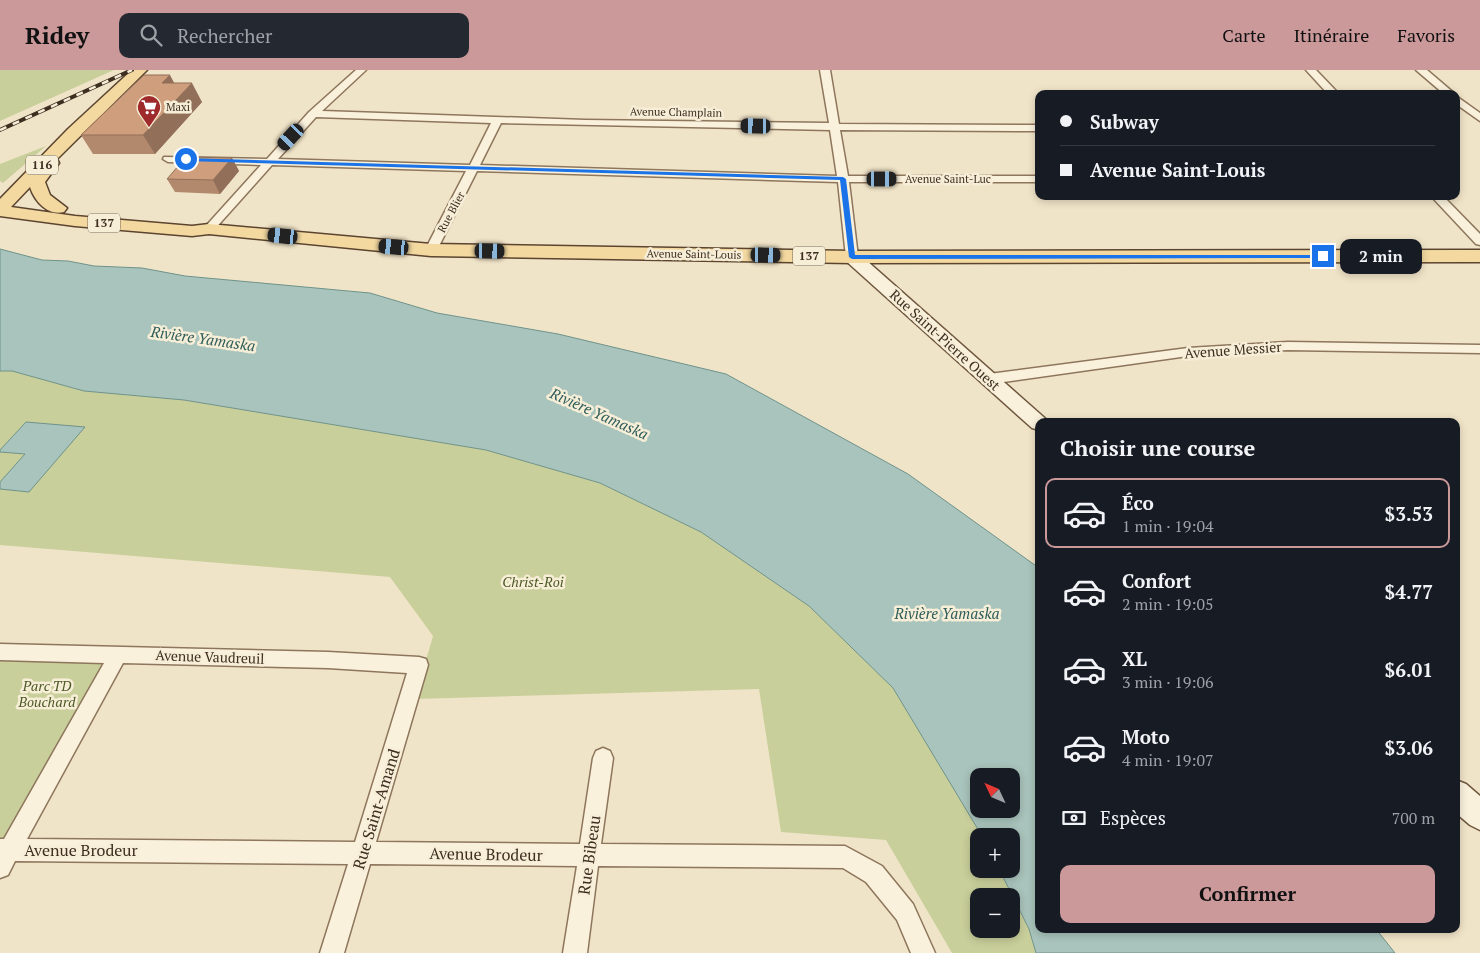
<!DOCTYPE html>
<html lang="fr">
<head>
<meta charset="utf-8">
<style>
	:root { --surface:#171b24; --page:#242831; --text:#f1f3f6; --muted:#9ea1a6; --line:#363941; --accent:#cc999b }
	body { margin:0; font-family:"PT Serif",serif; background:var(--page); color:var(--text); height:100vh; display:flex; flex-direction:column; font-size:19px; white-space:nowrap }
	* { box-sizing:border-box; margin:0 }
	p { font-size:16px; color:var(--muted) }
	.icon { flex:none; width:28px; height:28px; fill:none; stroke:currentColor; stroke-width:2; stroke-linecap:round; stroke-linejoin:round }
	.map { position:relative; flex:1; overflow:hidden }
	.side { position:absolute; left:1035px; top:348px; width:425px; height:515px; display:flex; flex-direction:column; background:var(--surface); border-radius:10px; box-shadow:0 2px 8px #0003 }
	.side>* { flex:none }
	.banner { position:absolute; left:1035px; top:20px; width:425px; height:110px; border-radius:10px; box-shadow:0 2px 8px #0003; display:grid; align-content:center; height:110px; padding:0 25px; background:var(--surface) }
	.needle { width:32px; rotate:314deg }
	.buttons { position:absolute; left:970px; top:698px; display:grid; gap:10px }
	.buttons a { display:grid; place-items:center; width:50px; height:50px; border-radius:10px; background:var(--surface); box-shadow:0 2px 8px #0003; font-size:25px }
	.end { position:absolute; width:22px; height:22px; margin:-11px; border:6px solid #1a73e8; background:#fff; box-shadow:0 0 0 2px #fff }
	.from { border-radius:50% }
	.bubble { position:absolute; height:35px; border-radius:10px; background:var(--surface); box-shadow:0 2px 8px #0003; font-size:16px; font-weight:700; line-height:35px; text-align:center }
	.car { position:absolute; width:15px; height:30px; margin:-15px -8px; border-radius:6px; box-shadow:0 0 4px 1px #0007; background:linear-gradient(#222 24%,#8ab4d8 0 40%,#222 0 76%,#8ab4d8 0 86%,#222 0) }
	.banner b { display:flex; align-items:center; gap:18px; height:48px; font-size:19px }
	.banner b+b { border-top:1px solid var(--line) }
	.banner i { width:12px; height:12px; background:var(--text) }
	ul { padding:0; list-style:none }
	li { display:flex; align-items:center; gap:15px; height:70px; margin:0 10px 8px; padding:0 15px; border:2px solid transparent; border-radius:10px }
	li div { flex:1 }
	li b { display:block; font-size:19px }
	li em { font-style:normal; font-weight:700 }
	li.current { border-color:var(--accent) }
	li>.icon { width:45px; height:45px; stroke-width:1.5 }
	h2 { padding:0 25px; font-size:22px; line-height:60px }
	.pay { display:flex; align-items:center; gap:12px; height:55px; padding:0 25px; font-size:19px }
	.pay p { margin-inline-start:auto }
	.cta { display:flex; gap:10px; margin-top:auto; padding:10px 25px }
	.cta a { flex:1; height:58px; border-radius:10px; background:var(--accent); color:#111; font-size:20px; font-weight:700; line-height:58px; text-align:center }
	header { display:flex; align-items:center; gap:30px; box-sizing:border-box; height:70px; padding:0 25px; background:var(--accent); color:#111 }
	header strong { font-size:24px }
	nav { display:flex; gap:28px; margin-inline-start:auto; font-size:18px }
	.search { width:350px; height:45px; background:var(--page); display:flex; align-items:center; gap:12px; box-sizing:border-box; padding:0 18px; border-radius:10px; color:var(--muted); font-size:19px }
	.map>svg:first-child { display:block }
</style>
</head>
<body>
<header>
<strong>Ridey</strong>
<div class="search"><svg class="icon" aria-label="search" viewBox="0 0 24 24"><circle cx="10" cy="10" r="6"/><path d="M15 15l6 6"/></svg>Rechercher</div>
<nav><a>Carte</a><a>Itinéraire</a><a>Favoris</a></nav>
</header>
<div class="map">
<svg width="1480" height="883" viewBox="0 0 1480 883">
	<rect width="100%" height="100%" fill="#f0e4c8"/>
	<path fill="#c9cf9b" fill-rule="evenodd" d="M 0,0 L 114,0 L 0,51 Z
		M 46,76 L 3,113 L 0,111 L 0,94 Z
		M 0,301 L 12,301 L 84,321 L 184,330 L 486,380 L 600,413 L 701,462 L 809,536 L 893,618 L 982,766 L 979,766 L 979,799 L 999,799 L 1029,859 L 1036,883 L 952,883 L 886,770 L 781,762 L 759,619 L 415,629 L 433,566 L 390,507 L 0,475 ZM 979,826 L 1011,826 L 1011,859 L 979,859 Z
		M 0,577 L 126,578 L 16,775 L 0,775 Z"/>
	<path fill="#a9c4bc" stroke="#6f938a" fill-rule="evenodd" d="M 0,179 L 42,190 L 68,191 L 94,196 L 142,198 L 185,206 L 370,223 L 437,243 L 558,264 L 726,304 L 908,404 L 1039,498 L 1039,859 L 1376,859 L 1395,883 L 1036,883 L 1029,859 L 999,799 L 1011,799 L 1011,766 L 982,766 L 893,618 L 809,536 L 701,462 L 600,413 L 486,380 L 184,330 L 84,321 L 12,301 L 0,301 ZM 979,706 L 1011,706 L 1011,739 L 979,739 Z
		M 26,352 L 85,357 L 29,422 L 0,419 L 0,412 L 25,384 L 0,382 L 0,380 Z"/>
	<g fill="none" stroke-linecap="round" stroke-linejoin="round">
		<g stroke="#8d765c" stroke-width="3">
			<path id="street" d="M 356,0 L 366,0 L 322,41 L 585,50 L 829,53 L 820,0 L 830,0 L 839,54 L 1039,55 L 1039,61 L 840,60 L 848,106 L 1039,106 L 1039,112 L 849,112 L 858,187 L 852,191 L 846,187 L 838,112 L 477,101 L 437,180 L 431,184 L 425,180 L 466,101 L 272,95 L 213,161 L 205,161 L 203,159 L 205,157 L 261,95 L 168,92 L 163,89 L 164,87 L 267,89 L 309,42 ZM 316,47 L 491,53 L 470,95 L 278,89 ZM 501,53 L 830,60 L 837,106 L 480,95 Z
				M 1306,0 L 1316,0 L 1339,24 L 1328,24 Z
				M 1416,0 L 1427,0 L 1455,24 L 1444,24 Z
				M 1456,26 L 1480,43 L 1480,51 L 1456,34 Z
				M 1431,126 L 1443,126 L 1480,164 L 1480,175 L 1476,174 Z
				M 1288,272 L 1480,275 L 1480,283 L 1288,280 L 1188,286 L 989,314 L 984,312 L 982,309 L 984,306 L 989,304 L 1188,278 Z
				M 0,574 L 328,582 L 419,587 L 426,589 L 428,595 L 376,772 L 580,774 L 593,688 L 596,681 L 603,678 L 610,681 L 613,688 L 601,774 L 845,776 L 882,796 L 913,834 L 935,883 L 911,883 L 897,850 L 866,812 L 843,798 L 598,796 L 587,883 L 563,883 L 577,796 L 370,794 L 344,883 L 320,883 L 348,794 L 15,791 L 8,805 L 0,808 L 0,769 L 4,769 L 104,593 L 0,590 ZM 123,593 L 328,598 L 407,603 L 355,772 L 27,769 Z"/>
		</g>
		<g stroke="#6f573f" stroke-width="3">
			<path id="secondary" d="M 852,182 L 858,183 L 1048,351 L 1039,351 L 1039,360 L 1032,358 L 846,191 L 844,187 L 846,183 Z
				M 1456,710 L 1466,714 L 1480,726 L 1480,760 L 1470,755 L 1456,743 Z"/>
		</g>
		<g stroke="#5b4430" stroke-width="3">
			<path id="primary" d="M 132,0 L 147,0 L 57,89 L 59,93 L 45,112 L 50,125 L 67,138 L 64,142 C 48,146 35,132 30,117 L 11,137 L 75,146 L 192,156 L 209,154 L 431,174 L 852,181 L 1480,180 L 1480,192 L 852,193 L 431,186 L 209,164 L 192,166 L 75,156 L 0,146 L 0,129 L 68,59 Z"/>
		</g>
		<use href="#street" fill="#faf1dc" fill-rule="evenodd"/>
		<use href="#secondary" fill="#faf1dc" fill-rule="evenodd"/>
		<use href="#primary" fill="#f3d9a0" fill-rule="evenodd"/>
		<g stroke="#3d2e20" stroke-width="4">
			<path id="rail" d="M 0,60 L 132,0"/>
		</g>
		<use href="#rail" stroke="#f7eed8" stroke-width="2.5" stroke-dasharray="7" stroke-linecap="butt"/>
	</g>
	<path fill="#b2896c" d="M 174,13 L 202,32 L 155,84 L 93,84 L 81,65 Z
		M 232,88 L 239,101 L 220,124 L 175,122 L 167,109 Z"/>
	<path fill="#916f58" d="M 170,5 L 180,24 L 162,13 Z
		M 192,13 L 202,32 L 155,84 L 143,65 Z
		M 232,88 L 239,101 L 220,124 L 213,110 Z"/>
	<path fill="#cf9f7d" stroke="#916f58" d="M 144,5 L 170,5 L 162,13 L 192,13 L 143,65 L 81,65 Z
		M 186,87 L 232,88 L 213,110 L 167,109 Z"/>
	<path fill="#1a73e8" d="M 184,88 L 843,107 L 846,109 L 855,185 L 1323,185 L 1326,186 L 1323,188 L 852,189 L 849,187 L 840,110 L 186,91 Z"/>
	<defs>
		<g id="supermarket-pin" transform="scale(1.25)"><path d="M0 17L-7.5 6A9.5 9.5 0 1 1 7.5 6Z" fill="#9e2a2b" stroke="#f7eed8"/><path d="M-6-5.5h2.5l.6 2H6L4.5 2H-2.5L-4.4-4H-6ZM-1.5 3.2a1.3 1.3 0 1 0 .1 0ZM3 3.2a1.3 1.3 0 1 0 .1 0Z" fill="#fff"/></g>
	</defs>
	<g fill-rule="evenodd">
		<use href="#supermarket-pin" x="149" y="37"/>
	</g>
	<g text-anchor="middle" stroke-width="5" stroke-linejoin="round" paint-order="stroke">
		<g font-size="11" fill="#3d2e20" stroke="#f7eed8" text-anchor="start">
			<text x="166" y="41">Maxi</text>
		</g>
		<g font-size="11" fill="#3d2e20" stroke="#f7eed8">
			<text transform="translate(676 42) rotate(1)" y="4">Avenue Champlain</text>
			<text x="948" y="113">Avenue Saint-Luc</text>
			<text transform="translate(451 142) rotate(-62)" y="4">Rue Blier</text>
			<text transform="translate(694 184) rotate(1)" y="4">Avenue Saint-Louis</text>
		</g>
		<g fill="#f7eed8" stroke="#756857" stroke-width="1">
			<rect x="26" y="85.5" width="32" height="19" rx="4"/>
			<rect x="88" y="143.5" width="32" height="19" rx="4"/>
			<rect x="793" y="176.5" width="32" height="19" rx="4"/>
		</g>
		<g font-size="12" font-weight="bold" fill="#3d2e20">
			<text x="42" y="99">116</text>
			<text x="104" y="157">137</text>
			<text x="809" y="190">137</text>
		</g>
		<g font-size="14" fill="#3d2e20" stroke="#f7eed8">
			<text transform="translate(945 270) rotate(42)" y="5">Rue Saint-Pierre Ouest</text>
			<text transform="translate(1233 280) rotate(-4)" y="5">Avenue Messier</text>
			<text transform="translate(210 587) rotate(2)" y="5">Avenue Vaudreuil</text>
		</g>
		<g font-size="14" font-style="italic" fill="#4d5a26" stroke="#f7eed8">
			<text x="533" y="517">Christ-Roi</text>
			<text x="47" y="621">Parc TD<tspan x="47" dy="16">Bouchard</tspan></text>
		</g>
		<g font-size="15" font-style="italic" fill="#2f5d5a" stroke="#f7eed8">
			<text transform="translate(203 269) rotate(8)" y="5">Rivière Yamaska</text>
			<text transform="translate(599 344) rotate(24)" y="5">Rivière Yamaska</text>
			<text x="947" y="549">Rivière Yamaska</text>
		</g>
		<g font-size="16" fill="#3d2e20" stroke="#f7eed8">
			<text transform="translate(376 739) rotate(-73)" y="6">Rue Saint-Amand</text>
			<text x="81" y="786">Avenue Brodeur</text>
			<text transform="translate(486 784) rotate(1)" y="6">Avenue Brodeur</text>
			<text transform="translate(589 785) rotate(-82)" y="6">Rue Bibeau</text>
		</g>
	</g>
</svg>
<div class="buttons">
<a><svg class="needle" viewBox="-14 -14 28 28"><path d="M0-13l5 13h-10z" fill="#e53935"/><path d="M0 13l5-13h-10z" fill="#9ea1a6"/></svg></a>
<a>+</a>
<a>−</a>
</div>
<i class="end from" style="left:186px;top:89px"></i>
<i class="end" style="left:1323px;top:186px"></i>
<div class="bubble" style="left:1340px;top:169px;width:82px">2 min</div>
<i class="car" style="left:756px;top:56px;rotate:271deg"></i>
<i class="car" style="left:291px;top:67px;rotate:223deg"></i>
<i class="car" style="left:882px;top:109px;rotate:90deg"></i>
<i class="car" style="left:283px;top:166px;rotate:276deg"></i>
<i class="car" style="left:394px;top:177px;rotate:275deg"></i>
<i class="car" style="left:490px;top:181px;rotate:91deg"></i>
<i class="car" style="left:766px;top:185px;rotate:91deg"></i>
<div class="banner">
<b><i class="from"></i>Subway</b>
<b><i></i>Avenue Saint-Louis</b>
</div>
<section class="side">
<h2>Choisir une course</h2>
<ul>
<li class="current"><svg class="icon" aria-label="car" viewBox="0 0 24 24"><path d="M5 17H2v-5l4-1 3-4h7l3 4 3 1v5h-3M9 17h6M6 11h13"/><circle cx="7" cy="17" r="2"/><circle cx="17" cy="17" r="2"/></svg><div><b>Éco</b><p>1 min · 19:04</p></div><em>$3.53</em></li>
<li><svg class="icon" aria-label="car" viewBox="0 0 24 24"><path d="M5 17H2v-5l4-1 3-4h7l3 4 3 1v5h-3M9 17h6M6 11h13"/><circle cx="7" cy="17" r="2"/><circle cx="17" cy="17" r="2"/></svg><div><b>Confort</b><p>2 min · 19:05</p></div><em>$4.77</em></li>
<li><svg class="icon" aria-label="car" viewBox="0 0 24 24"><path d="M5 17H2v-5l4-1 3-4h7l3 4 3 1v5h-3M9 17h6M6 11h13"/><circle cx="7" cy="17" r="2"/><circle cx="17" cy="17" r="2"/></svg><div><b>XL</b><p>3 min · 19:06</p></div><em>$6.01</em></li>
<li><svg class="icon" aria-label="car" viewBox="0 0 24 24"><path d="M5 17H2v-5l4-1 3-4h7l3 4 3 1v5h-3M9 17h6M6 11h13"/><circle cx="7" cy="17" r="2"/><circle cx="17" cy="17" r="2"/></svg><div><b>Moto</b><p>4 min · 19:07</p></div><em>$3.06</em></li>
</ul>
<div class="pay"><svg class="icon" aria-label="cash" viewBox="0 0 24 24"><path d="M3 7h18v10H3z"/><circle cx="12" cy="12" r="2"/></svg>Espèces<p>700 m</p></div>
<div class="cta"><a>Confirmer</a></div>
</section>
</div>
</body>
</html>
